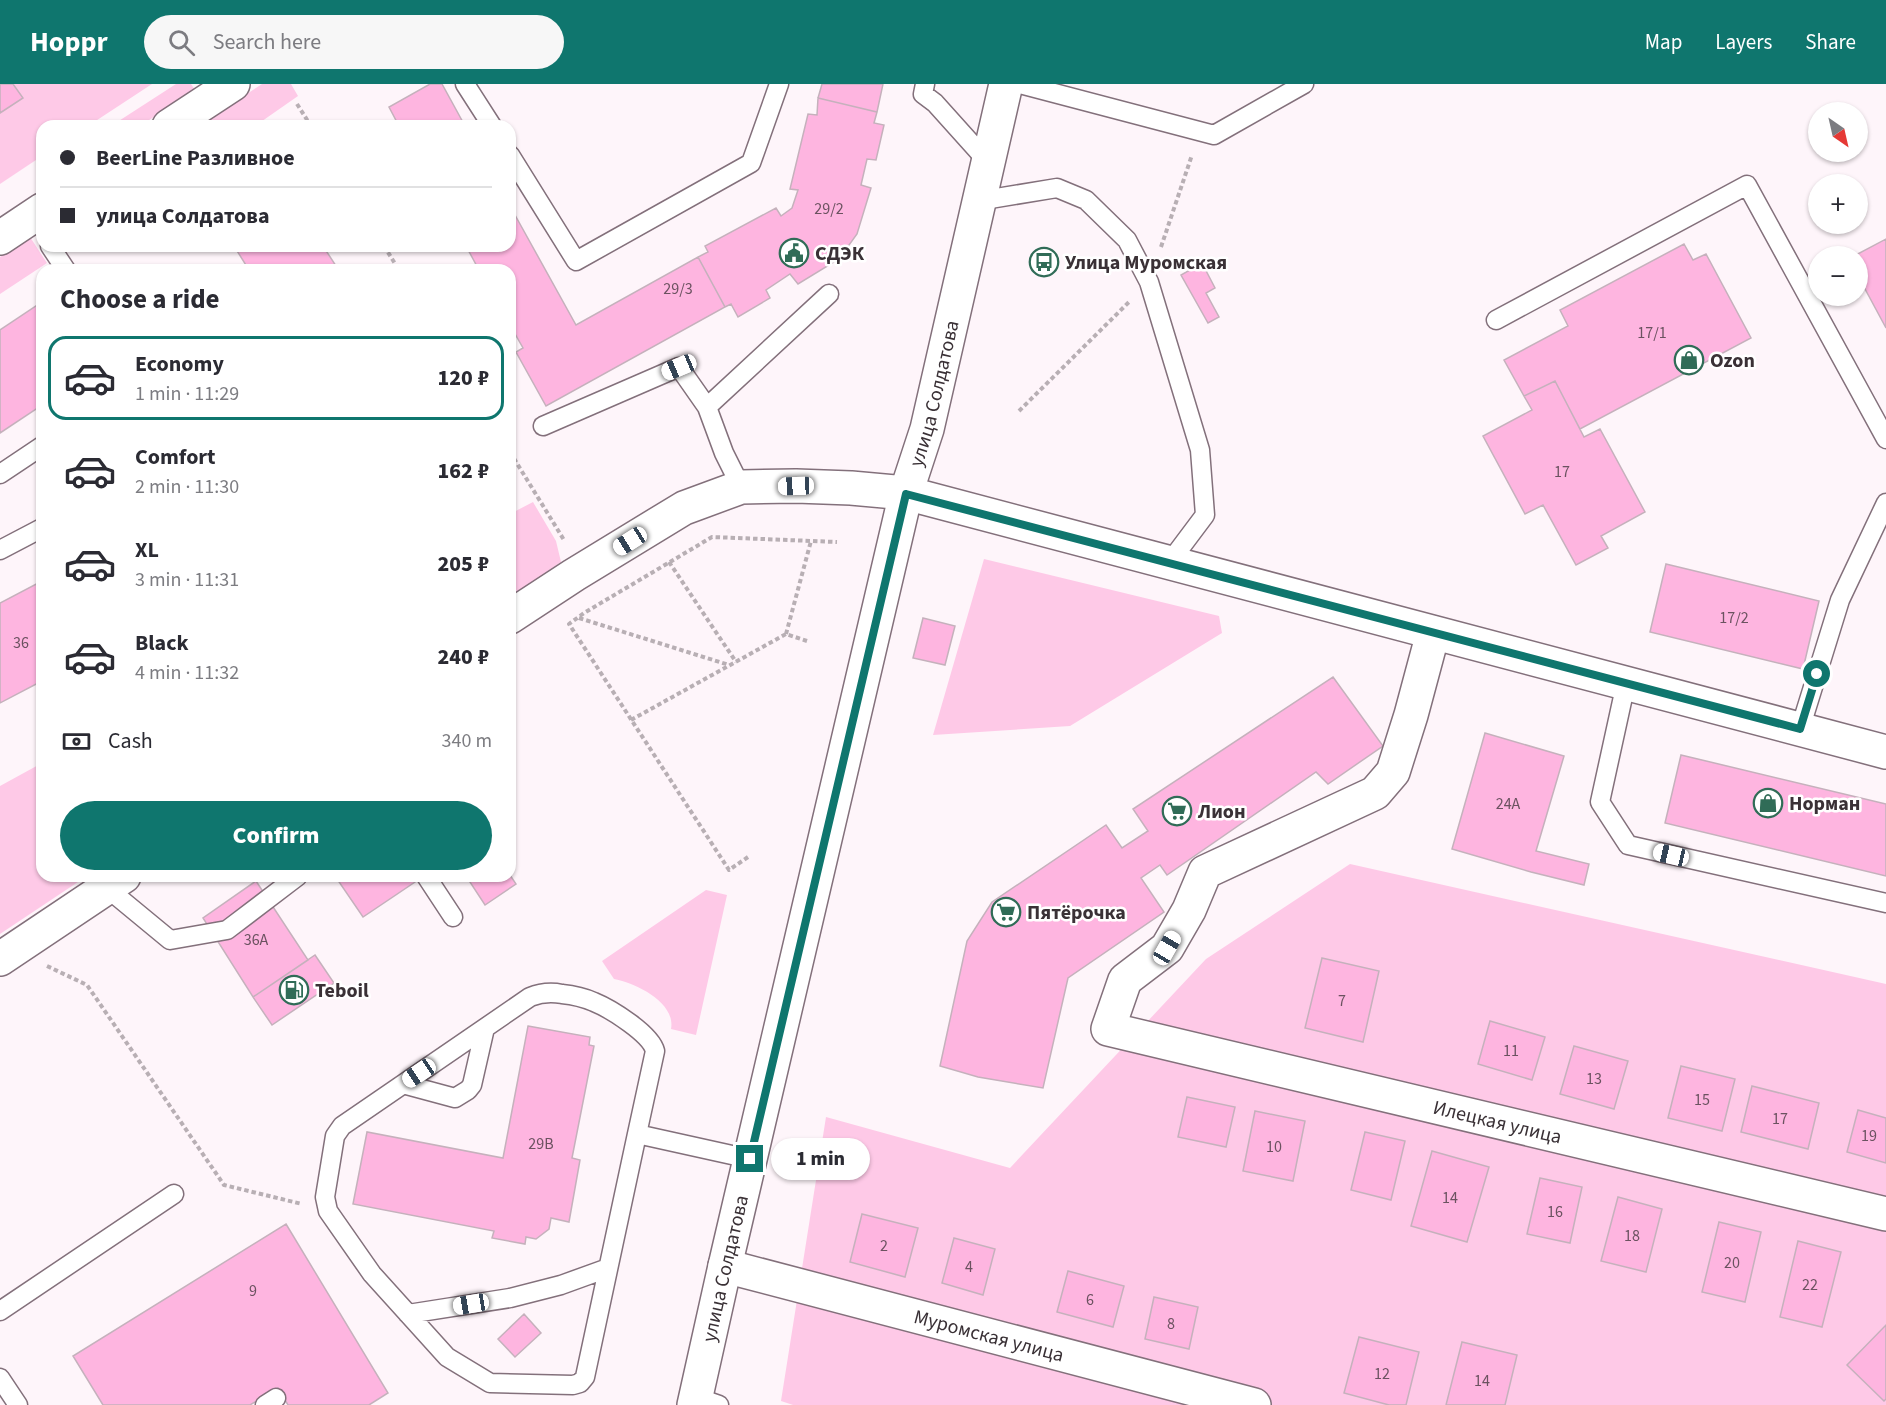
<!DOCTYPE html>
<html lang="en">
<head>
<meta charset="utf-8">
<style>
	:root { --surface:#fff; --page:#f7f7f7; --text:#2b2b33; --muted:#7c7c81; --line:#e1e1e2; --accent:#0f766e }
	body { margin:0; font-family:"Source Sans 3",sans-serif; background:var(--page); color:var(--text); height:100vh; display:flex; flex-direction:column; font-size:22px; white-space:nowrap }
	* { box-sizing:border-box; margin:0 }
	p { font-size:20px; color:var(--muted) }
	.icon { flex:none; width:33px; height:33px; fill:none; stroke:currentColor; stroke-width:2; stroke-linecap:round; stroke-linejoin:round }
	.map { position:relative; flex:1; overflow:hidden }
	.side { position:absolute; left:36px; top:180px; width:480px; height:618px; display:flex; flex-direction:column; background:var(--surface); border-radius:18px; box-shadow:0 2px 4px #0004 }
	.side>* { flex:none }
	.top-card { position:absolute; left:36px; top:36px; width:480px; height:132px; border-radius:18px; box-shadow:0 2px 4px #0004; display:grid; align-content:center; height:132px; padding:0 24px; background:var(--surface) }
	.needle { width:39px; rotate:146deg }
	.tools { position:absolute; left:1808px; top:18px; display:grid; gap:12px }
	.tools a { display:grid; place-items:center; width:60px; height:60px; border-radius:50%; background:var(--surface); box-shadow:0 2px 4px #0004; font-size:30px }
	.end { position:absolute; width:27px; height:27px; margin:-14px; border:8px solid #0f766e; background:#fff; box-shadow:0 0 0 3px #fff }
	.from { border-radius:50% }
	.bubble { position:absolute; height:42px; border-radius:21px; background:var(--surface); box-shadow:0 2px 4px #0004; font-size:20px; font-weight:800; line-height:42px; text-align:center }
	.car { position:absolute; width:18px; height:36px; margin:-18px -9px; border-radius:8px; box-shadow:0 0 4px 2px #0007; background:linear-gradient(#fff 24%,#345 0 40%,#fff 0 76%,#345 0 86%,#fff 0) }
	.top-card b { display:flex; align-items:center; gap:21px; height:57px; font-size:22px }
	.top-card b+b { border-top:2px solid var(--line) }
	.top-card i { width:15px; height:15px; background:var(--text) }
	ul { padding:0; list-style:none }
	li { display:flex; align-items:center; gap:18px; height:84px; margin:0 12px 9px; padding:0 12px; border:3px solid transparent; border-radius:18px }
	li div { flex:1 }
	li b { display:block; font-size:22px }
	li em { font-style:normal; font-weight:800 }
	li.current { border-color:var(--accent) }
	li>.icon { width:54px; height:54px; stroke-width:1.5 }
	h2 { padding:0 24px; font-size:27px; line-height:72px }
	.pay { display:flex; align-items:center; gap:15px; height:66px; padding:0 24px; font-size:22px }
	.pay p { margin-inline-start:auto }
	.primary-button { display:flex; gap:12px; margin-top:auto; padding:12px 24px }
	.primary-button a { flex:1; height:69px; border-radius:36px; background:var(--accent); color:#fff; font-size:24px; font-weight:800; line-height:69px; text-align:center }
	header { display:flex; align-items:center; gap:36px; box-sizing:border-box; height:84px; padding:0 30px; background:var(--accent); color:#fff }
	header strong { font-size:28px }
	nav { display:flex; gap:33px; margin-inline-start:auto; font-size:21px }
	.search { width:420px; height:54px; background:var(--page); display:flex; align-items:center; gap:15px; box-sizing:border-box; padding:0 21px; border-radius:33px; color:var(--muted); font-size:22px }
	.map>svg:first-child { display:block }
</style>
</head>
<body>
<header>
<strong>Hoppr</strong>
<div class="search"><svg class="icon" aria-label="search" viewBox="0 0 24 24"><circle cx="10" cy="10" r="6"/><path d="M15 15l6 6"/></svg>Search here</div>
<nav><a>Map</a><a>Layers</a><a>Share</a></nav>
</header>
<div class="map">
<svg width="1886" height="1321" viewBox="0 0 1886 1321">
	<rect width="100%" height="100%" fill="#fef5fa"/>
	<path fill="#fec9e7" d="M 0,0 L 152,0 L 88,42 L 42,42 L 42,72 L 0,100 Z
		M 176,0 L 191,0 L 195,6 L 140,42 L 111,42 Z
		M 262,0 L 291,0 L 298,12 L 255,42 L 198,42 Z
		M 30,153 L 47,179 L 0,210 L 0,173 Z
		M 533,418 L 556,457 L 561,478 L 510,513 L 510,430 Z
		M 984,475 L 1219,532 L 1222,549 L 1070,642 L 933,651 Z
		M 42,679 L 42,792 L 87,792 L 0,850 L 0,702 Z
		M 1350,780 L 1886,900 L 1886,1321 L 793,1321 L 781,1317 L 826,1033 L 1010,1084 L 1206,875 Z
		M 706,806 L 727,811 L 696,951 L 671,945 C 676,918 635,899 614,895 L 602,877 Z"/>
	<path fill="#feb5e0" stroke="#c5b1bc" stroke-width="1.5" d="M 0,0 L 13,0 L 23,14 L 0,29 Z
		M 430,0 L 442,0 L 465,42 L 399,42 L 389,23 Z
		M 822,0 L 883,0 L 877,28 L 818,14 Z
		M 818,14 L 877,28 L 874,39 L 884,41 L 876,76 L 867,75 L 861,101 L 871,104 L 857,150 L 839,175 L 798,200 L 790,190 L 766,206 L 770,214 L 738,233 L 731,220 L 725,223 L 698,173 L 708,168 L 705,162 L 776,124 L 781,132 L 792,124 L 798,106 L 790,105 L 808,30 L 817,31 Z
		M 510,122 L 576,241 L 698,173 L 725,223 L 546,322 L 516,268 L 523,264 L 510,241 L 510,186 L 479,186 L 466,162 L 510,162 Z
		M 1886,155 L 1886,244 L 1857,190 L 1857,172 L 1854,172 Z
		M 1684,160 L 1693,176 L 1706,170 L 1751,254 L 1580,345 L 1555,297 L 1524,312 L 1504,276 L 1568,242 L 1560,226 Z
		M 234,162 L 323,162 L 338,185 L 249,186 Z
		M 1202,179 L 1215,204 L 1206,209 L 1219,233 L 1208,239 L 1181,191 Z
		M 42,218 L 42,321 L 0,349 L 0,246 Z
		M 1555,297 L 1584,353 L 1600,345 L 1645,428 L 1601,452 L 1608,464 L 1576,481 L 1543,421 L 1525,430 L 1483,352 L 1532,326 L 1524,312 Z
		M 1666,480 L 1819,517 L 1803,585 L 1650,548 Z
		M 42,497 L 42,597 L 0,619 L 0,519 Z
		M 923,534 L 955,542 L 945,581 L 913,574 Z
		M 1333,593 L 1383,662 L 1328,700 L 1316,688 L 1167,791 L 1160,781 L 1141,794 L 1164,828 L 1068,894 L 1043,1004 L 978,993 L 940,982 L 967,857 L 992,818 L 1106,741 L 1122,764 L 1148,747 L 1133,725 Z
		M 1485,649 L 1564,672 L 1536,767 L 1589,780 L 1584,801 L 1531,788 L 1452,765 Z
		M 1681,671 L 1886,720 L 1886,792 L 1665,739 Z
		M 510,791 L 516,800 L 485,821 L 466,792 Z
		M 335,792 L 412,792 L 415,798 L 363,833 Z
		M 256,797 L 308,876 L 253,913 L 203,834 Z
		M 315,871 L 334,899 L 272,941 L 253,913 Z
		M 1322,874 L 1379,887 L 1363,958 L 1305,944 Z
		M 1490,937 L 1545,953 L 1532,996 L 1478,980 Z
		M 528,942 L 590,953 L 589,961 L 594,962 L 572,1074 L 580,1076 L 569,1138 L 551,1134 L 549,1145 L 536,1155 L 526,1153 L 525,1160 L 492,1154 L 494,1147 L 353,1120 L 367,1048 L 503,1074 Z
		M 1574,962 L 1628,977 L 1614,1025 L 1560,1010 Z
		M 1681,982 L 1735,995 L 1722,1047 L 1668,1034 Z
		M 1752,1002 L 1819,1019 L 1808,1065 L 1741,1048 Z
		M 1187,1013 L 1235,1023 L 1226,1063 L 1178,1053 Z
		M 1858,1026 L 1886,1034 L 1886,1079 L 1847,1068 Z
		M 1255,1027 L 1305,1037 L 1293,1097 L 1243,1087 Z
		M 1365,1048 L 1405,1057 L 1391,1116 L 1351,1106 Z
		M 1432,1067 L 1489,1083 L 1467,1158 L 1411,1142 Z
		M 1540,1094 L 1582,1103 L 1570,1159 L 1527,1150 Z
		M 1618,1113 L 1662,1125 L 1646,1188 L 1601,1177 Z
		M 862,1130 L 918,1144 L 905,1193 L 850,1178 Z
		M 1719,1138 L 1761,1148 L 1745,1218 L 1702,1208 Z
		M 286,1140 L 388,1309 L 369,1321 L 288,1321 L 278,1304 L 250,1321 L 103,1321 L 73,1272 Z
		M 954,1154 L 995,1165 L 983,1211 L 942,1199 Z
		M 1798,1157 L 1841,1168 L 1822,1243 L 1780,1233 Z
		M 1068,1187 L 1124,1202 L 1113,1243 L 1057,1228 Z
		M 1154,1213 L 1198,1223 L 1189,1265 L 1145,1255 Z
		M 524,1230 L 541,1249 L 515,1273 L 498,1255 Z
		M 1886,1241 L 1886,1315 L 1884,1317 L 1847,1281 Z
		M 1359,1253 L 1419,1268 L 1406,1321 L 1389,1321 L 1344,1309 Z
		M 1462,1258 L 1517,1271 L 1505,1321 L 1446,1321 Z"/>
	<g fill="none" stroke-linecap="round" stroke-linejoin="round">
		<g stroke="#83707b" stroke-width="21">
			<path id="lane" d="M 465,0 L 492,42
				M 925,0 L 923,10 L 935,19 L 988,78
				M 1020,0 L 1214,51 L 1304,0
				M 510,71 L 576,177 L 751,79 L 779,0
				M 978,117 L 1057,104 L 1086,116 L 1127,156 L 1149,198 L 1200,366 L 1205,431 L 1169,479
				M 50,162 L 66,186
				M 1496,236 L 1747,101 L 1886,355
				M 707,323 L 829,210
				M 543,342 L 679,283 L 707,323 L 724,369 L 741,403
				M 0,390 L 42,362
				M 0,466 L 42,444
				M 1626,599 L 1600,718 L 1628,761 L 1886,819
				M 1800,645 L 1840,516 L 1886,419
				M 426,792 L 453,833
				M 107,804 L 170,856 L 227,846 L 298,792
				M 403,1000 L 455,1014 L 468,1006 L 472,1001 L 485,944
				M 637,1050 L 655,967 C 651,950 611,925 594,918 C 585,914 572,911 562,910 C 552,908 540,909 530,913 L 342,1042 L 335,1052 L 325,1113 L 328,1127 L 372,1190 L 447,1273 L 490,1299 L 573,1301 L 580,1299 L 585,1293 L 637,1050 L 750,1075
				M 0,1227 L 174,1110
				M 408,1230 L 510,1214 L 561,1201 L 608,1184
				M 0,1294 L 18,1321
				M 696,1313 L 719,1321
				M 265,1321 L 276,1314"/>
		</g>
		<g stroke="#83707b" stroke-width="36">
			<g id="street">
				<path d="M 169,42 L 233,0"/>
				<path d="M 0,154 L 42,126"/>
				<path d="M 906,409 L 1886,668"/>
				<path id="s1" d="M 1433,549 L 1411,631 L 1393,688 L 1375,709 L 1205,788 L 1189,826 L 1167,864 L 1125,896 L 1108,945 L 1886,1130"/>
				<path id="s2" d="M 725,1182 L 1254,1321"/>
			</g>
		</g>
		<g stroke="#83707b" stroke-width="36">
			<g id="secondary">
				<path d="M 510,533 L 574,491 L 684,424 L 741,403 L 796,402 L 851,404 L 906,409"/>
				<path d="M 0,875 L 124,792"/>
				<path id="s3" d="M 694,1321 L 725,1182 L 906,409 L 927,345 L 1006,0"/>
			</g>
		</g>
		<path stroke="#b8afb4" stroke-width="4" stroke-dasharray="4.5 3" stroke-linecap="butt" d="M 297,20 L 311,42
			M 384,162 L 399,186
			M 1161,163 L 1192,71
			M 1019,327 L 1129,218
			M 510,368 L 564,456
			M 669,478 L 736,578
			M 579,534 L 729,581
			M 786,550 L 811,457
			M 631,636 L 786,550 L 807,557
			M 748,773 L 729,786 L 569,540 L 584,529 L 712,453 L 837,458
			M 47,882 L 87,901 L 224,1101 L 302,1120"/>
		<use href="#lane" stroke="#fff" stroke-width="18"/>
		<use href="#street" stroke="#fff" stroke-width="33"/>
		<use href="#secondary" stroke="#fff" stroke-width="33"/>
	</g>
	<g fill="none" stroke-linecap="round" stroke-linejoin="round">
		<path stroke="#0f766e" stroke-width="8" d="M 750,1075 L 906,410 L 1800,645 L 1817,590"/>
	</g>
	<defs>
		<g id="civic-ring" transform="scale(1.5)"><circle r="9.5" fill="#fff" stroke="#306c57" stroke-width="1.5"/><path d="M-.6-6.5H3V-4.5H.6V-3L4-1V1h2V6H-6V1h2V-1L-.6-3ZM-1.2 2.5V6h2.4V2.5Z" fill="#306c57"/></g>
		<g id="bus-ring" transform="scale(1.5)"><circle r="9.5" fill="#fff" stroke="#306c57" stroke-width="1.5"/><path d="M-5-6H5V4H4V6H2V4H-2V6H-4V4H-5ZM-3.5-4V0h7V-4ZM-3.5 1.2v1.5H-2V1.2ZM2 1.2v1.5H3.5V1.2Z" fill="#306c57"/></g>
		<g id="shop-ring" transform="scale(1.5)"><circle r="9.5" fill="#fff" stroke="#306c57" stroke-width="1.5"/><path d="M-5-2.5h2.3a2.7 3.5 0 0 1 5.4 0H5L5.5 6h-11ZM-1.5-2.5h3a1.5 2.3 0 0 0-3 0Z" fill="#306c57"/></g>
		<g id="supermarket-ring" transform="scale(1.5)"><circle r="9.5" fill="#fff" stroke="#306c57" stroke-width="1.5"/><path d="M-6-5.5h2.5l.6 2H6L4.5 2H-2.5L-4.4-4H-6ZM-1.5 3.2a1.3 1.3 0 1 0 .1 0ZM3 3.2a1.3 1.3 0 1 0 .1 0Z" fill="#306c57"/></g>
		<g id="fuel-ring" transform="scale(1.5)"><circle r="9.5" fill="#fff" stroke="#306c57" stroke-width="1.5"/><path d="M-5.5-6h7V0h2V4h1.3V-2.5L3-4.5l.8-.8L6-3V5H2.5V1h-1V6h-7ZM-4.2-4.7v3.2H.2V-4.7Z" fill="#306c57"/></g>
	</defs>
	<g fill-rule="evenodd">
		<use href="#civic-ring" x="794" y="169"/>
		<use href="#bus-ring" x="1044" y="178"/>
		<use href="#shop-ring" x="1689" y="276"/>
		<use href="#shop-ring" x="1768" y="719"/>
		<use href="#supermarket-ring" x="1177" y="727"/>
		<use href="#supermarket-ring" x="1006" y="828"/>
		<use href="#fuel-ring" x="294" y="906"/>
	</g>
	<g text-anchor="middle" stroke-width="5" stroke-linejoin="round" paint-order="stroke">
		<g font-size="16" fill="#6b5260">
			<text x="829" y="130">29/2</text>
			<text x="678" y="210">29/3</text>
			<text x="1652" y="254">17/1</text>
			<text x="1562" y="393">17</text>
			<text x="1734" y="539">17/2</text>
			<text x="21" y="564">36</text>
			<text x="1508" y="725">24А</text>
			<text x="256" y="861">36А</text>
			<text x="1342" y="922">7</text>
			<text x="1511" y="972">11</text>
			<text x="1594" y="1000">13</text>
			<text x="1702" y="1021">15</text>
			<text x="1780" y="1040">17</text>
			<text x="1869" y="1057">19</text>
			<text x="541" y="1065">29В</text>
			<text x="1274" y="1068">10</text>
			<text x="1450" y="1119">14</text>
			<text x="1555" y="1133">16</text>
			<text x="1632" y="1157">18</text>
			<text x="884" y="1167">2</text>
			<text x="1732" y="1184">20</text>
			<text x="969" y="1188">4</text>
			<text x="1810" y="1206">22</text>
			<text x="253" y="1212">9</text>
			<text x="1090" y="1221">6</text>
			<text x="1171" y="1245">8</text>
			<text x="1382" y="1295">12</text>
			<text x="1482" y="1302">14</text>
		</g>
		<g font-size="20" font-weight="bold" fill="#3a3136" stroke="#fff" text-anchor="start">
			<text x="815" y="176">СДЭК</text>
			<text x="1065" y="185">Улица Муромская</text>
			<text x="1710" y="283">Ozon</text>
			<text x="1789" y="726">Норман</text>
			<text x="1198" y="734">Лион</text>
			<text x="1027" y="835">Пятёрочка</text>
			<text x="315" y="913">Teboil</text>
		</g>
		<g font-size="20" fill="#3a3136" stroke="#fff">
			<text dy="7" stroke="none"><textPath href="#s3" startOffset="1040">улица Солдатова</textPath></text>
			<text dy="7" stroke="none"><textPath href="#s1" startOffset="950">Илецкая улица</textPath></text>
			<text dy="7" stroke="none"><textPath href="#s3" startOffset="140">улица Солдатова</textPath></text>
			<text dy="7" stroke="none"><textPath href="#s2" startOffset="273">Муромская улица</textPath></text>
		</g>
	</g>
</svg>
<div class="tools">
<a><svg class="needle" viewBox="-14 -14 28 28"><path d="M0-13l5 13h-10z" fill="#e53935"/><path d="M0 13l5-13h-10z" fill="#7c7c81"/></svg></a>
<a>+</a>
<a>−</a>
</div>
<i class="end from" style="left:1817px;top:590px"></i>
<i class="end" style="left:750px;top:1075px"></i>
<div class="bubble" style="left:771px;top:1054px;width:99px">1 min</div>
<i class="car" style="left:679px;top:283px;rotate:247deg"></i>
<i class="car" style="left:796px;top:402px;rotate:268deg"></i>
<i class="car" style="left:630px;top:457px;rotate:238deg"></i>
<i class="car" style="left:1671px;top:771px;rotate:283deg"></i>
<i class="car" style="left:1167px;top:864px;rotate:30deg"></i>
<i class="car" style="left:419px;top:989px;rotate:236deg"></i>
<i class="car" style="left:471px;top:1220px;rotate:261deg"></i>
<div class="top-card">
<b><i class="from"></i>BeerLine Разливное</b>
<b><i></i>улица Солдатова</b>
</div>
<section class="side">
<h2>Choose a ride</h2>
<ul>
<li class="current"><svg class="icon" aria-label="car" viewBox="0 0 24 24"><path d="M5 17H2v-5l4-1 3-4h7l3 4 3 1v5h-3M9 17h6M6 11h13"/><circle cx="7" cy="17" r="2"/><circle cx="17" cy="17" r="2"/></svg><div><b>Economy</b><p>1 min · 11:29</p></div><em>120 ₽</em></li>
<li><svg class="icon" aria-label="car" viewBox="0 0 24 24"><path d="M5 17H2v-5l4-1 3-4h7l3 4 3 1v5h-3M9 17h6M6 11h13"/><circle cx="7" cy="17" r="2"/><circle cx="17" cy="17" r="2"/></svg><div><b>Comfort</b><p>2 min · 11:30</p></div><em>162 ₽</em></li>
<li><svg class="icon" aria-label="car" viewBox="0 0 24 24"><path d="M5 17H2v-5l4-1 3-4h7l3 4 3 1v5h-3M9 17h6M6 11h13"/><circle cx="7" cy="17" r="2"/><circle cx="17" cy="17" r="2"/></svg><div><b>XL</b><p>3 min · 11:31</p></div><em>205 ₽</em></li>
<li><svg class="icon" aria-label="car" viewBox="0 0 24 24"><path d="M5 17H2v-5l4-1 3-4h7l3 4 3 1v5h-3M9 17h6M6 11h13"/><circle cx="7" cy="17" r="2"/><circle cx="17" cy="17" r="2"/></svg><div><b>Black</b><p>4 min · 11:32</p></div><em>240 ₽</em></li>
</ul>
<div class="pay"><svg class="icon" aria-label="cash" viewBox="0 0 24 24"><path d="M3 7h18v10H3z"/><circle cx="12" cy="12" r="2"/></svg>Cash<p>340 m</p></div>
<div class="primary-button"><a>Confirm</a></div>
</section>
</div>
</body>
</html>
